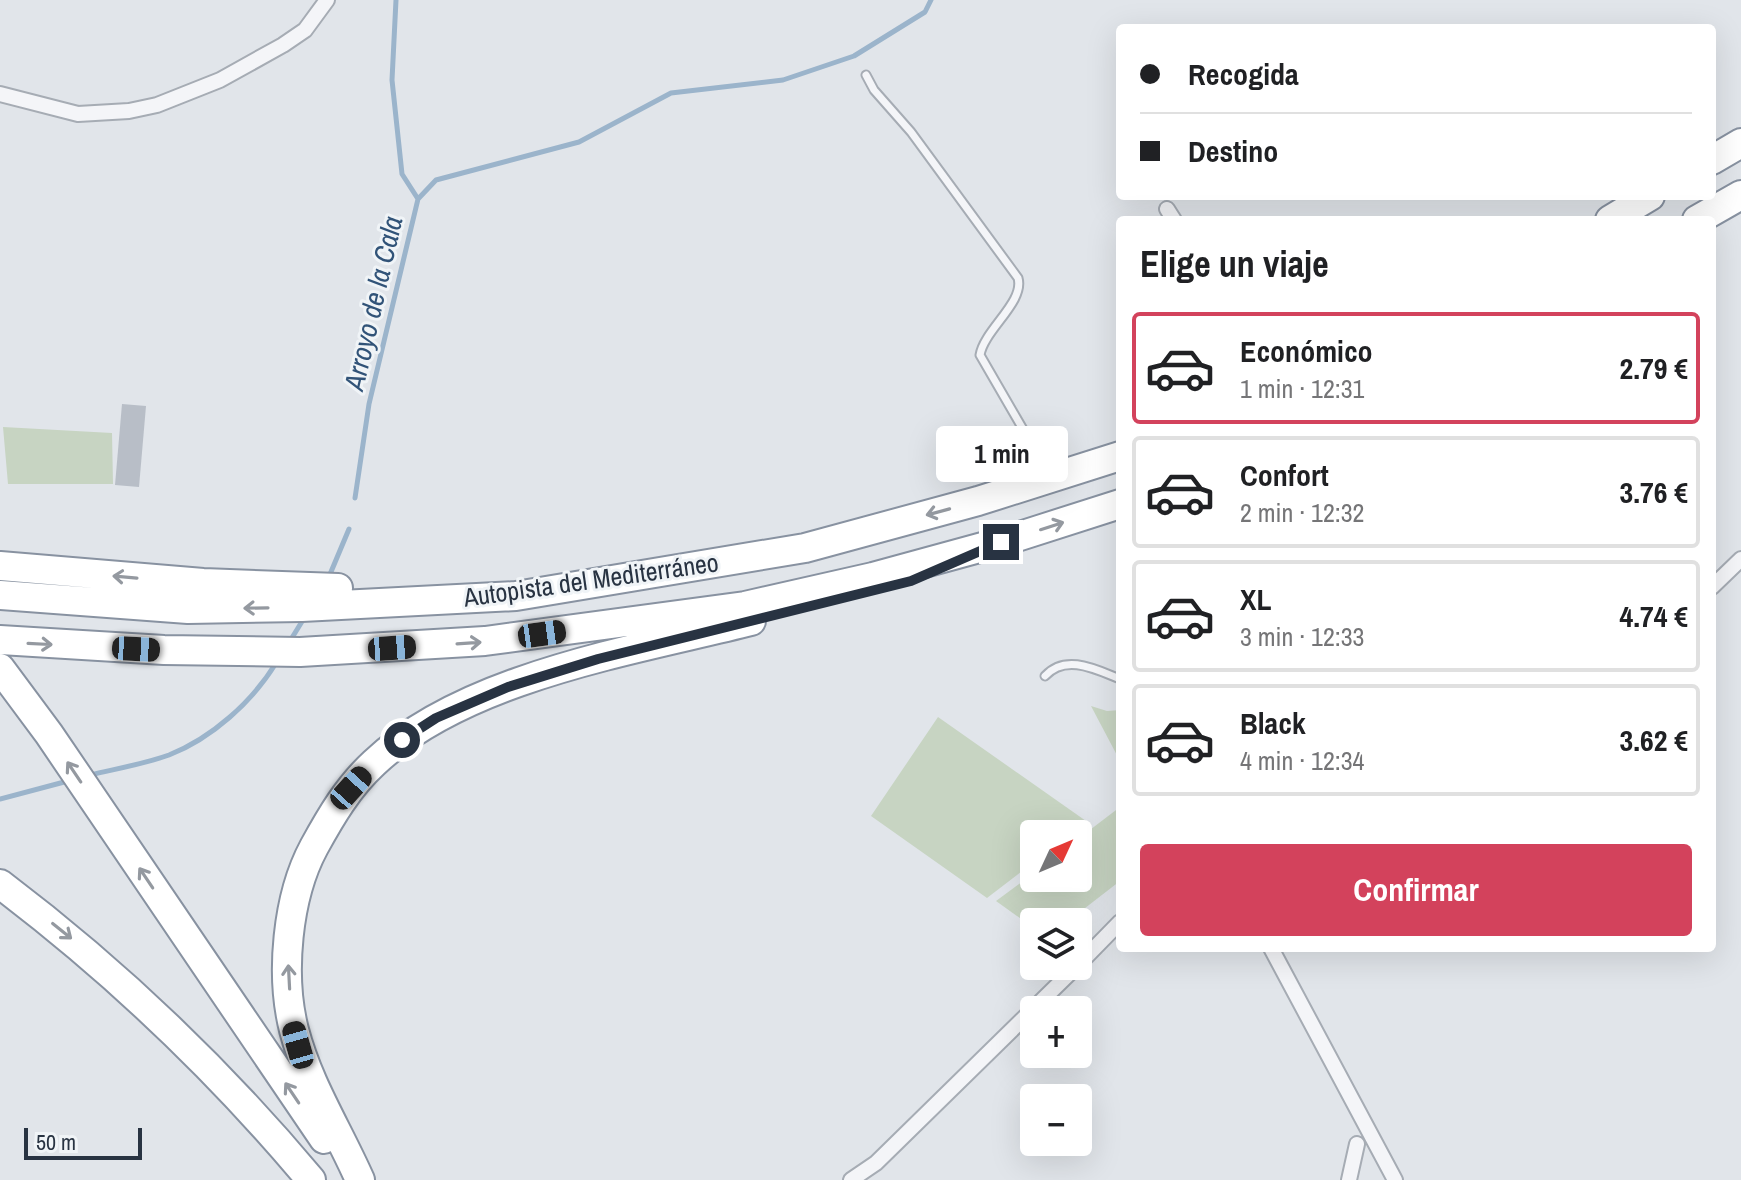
<!DOCTYPE html>
<html lang="es">
<head>
<meta charset="utf-8">
<style>
	:root { --surface:#fff; --page:#f6f6f6; --text:#202124; --muted:#757577; --line:#e0e0e0; --accent:#d3425c }
	body { margin:0; font-family:"Archivo Narrow",sans-serif; background:var(--page); color:var(--text); height:100vh; display:flex; flex-direction:column; font-size:30px; white-space:nowrap }
	* { box-sizing:border-box; margin:0 }
	p { font-size:26px; color:var(--muted) }
	.icon { flex:none; width:44px; height:44px; fill:none; stroke:currentColor; stroke-width:2; stroke-linecap:round; stroke-linejoin:round }
	.map { position:relative; flex:1; overflow:hidden }
	.drawer { position:absolute; left:1116px; top:216px; width:600px; height:736px; display:flex; flex-direction:column; background:var(--surface); border-radius:8px; box-shadow:0 8px 32px #0002 }
	.drawer>* { flex:none }
	.banner { position:absolute; left:1116px; top:24px; width:600px; height:176px; border-radius:8px; box-shadow:0 8px 32px #0002; display:grid; align-content:center; height:176px; padding:0 24px; background:var(--surface) }
	.needle { width:52px; rotate:46deg }
	.tools { position:absolute; left:1020px; top:820px; display:grid; gap:16px }
	.tools a { display:grid; place-items:center; width:72px; height:72px; border-radius:8px; background:var(--surface); box-shadow:0 8px 32px #0002; font-size:40px }
	.scale { position:absolute; left:24px; bottom:20px; width:118px; box-sizing:border-box; padding-left:8px; border:4px solid #283342; border-top:0; font-size:22px; line-height:28px; white-space:nowrap; color:#283342; -webkit-text-stroke:6px #f0f4f7; paint-order:stroke }
	.end { position:absolute; width:36px; height:36px; margin:-18px; border:10px solid #283342; background:#fff; box-shadow:0 0 0 4px #fff }
	.from { border-radius:50% }
	.bubble { position:absolute; height:56px; border-radius:8px; background:var(--surface); box-shadow:0 8px 32px #0002; font-size:26px; font-weight:800; line-height:56px; text-align:center }
	.car { position:absolute; width:24px; height:48px; margin:-24px -12px; border-radius:10px; box-shadow:0 0 6px 2px #0007; background:linear-gradient(#222 24%,#8ab4d8 0 40%,#222 0 76%,#8ab4d8 0 86%,#222 0) }
	.banner b { display:flex; align-items:center; gap:28px; height:76px; font-size:30px }
	.banner b+b { border-top:2px solid var(--line) }
	.banner i { width:20px; height:20px; background:var(--text) }
	ul { padding:0; list-style:none }
	li { display:flex; align-items:center; gap:24px; height:112px; margin:0 16px 12px; padding:0 8px; border:4px solid var(--line); border-radius:8px }
	li div { flex:1 }
	li b { display:block; font-size:30px }
	li em { font-style:normal; font-weight:800 }
	li.current { border-color:var(--accent) }
	li>.icon { width:72px; height:72px; stroke-width:1.5 }
	h2 { padding:0 24px; font-size:36px; line-height:96px }
	.primary-button { display:flex; gap:16px; margin-top:auto; padding:16px 24px }
	.primary-button a { flex:1; height:92px; border-radius:8px; background:var(--accent); color:#fff; font-size:32px; font-weight:800; line-height:92px; text-align:center }
	.map>svg:first-child { display:block }
</style>
</head>
<body>
<div class="map">
<svg width="1741" height="1180" viewBox="0 0 1741 1180">
	<rect width="100%" height="100%" fill="#e1e5ea"/>
	<path fill="#c7d4c2" d="M 3,427 L 112,433 L 113,484 L 8,484 Z
		M 1091,706 L 1107,711 L 1120,710 L 1120,761 Z
		M 938,717 L 1086,821 L 1070,834 L 1034,834 L 1034,862 L 987,898 L 871,816 Z
		M 1120,807 L 1120,881 L 1067,922 L 1034,922 L 1034,928 L 996,901 L 1034,873 L 1034,878 L 1078,878 L 1078,839 Z"/>
	<g fill="none" stroke-linecap="round" stroke-linejoin="round">
		<path stroke="#9bb4cb" stroke-width="5" d="M 396,0 L 392,80 L 402,174 L 418,199
			M 355,498 L 369,404 L 418,199 L 436,180 L 579,142 L 671,93 L 783,80 L 854,56 L 925,12 L 931,0
			M 328,579 L 349,529
			M 290,641 L 306,615
			M 90,775 C 115,769 144,764 169,755 C 212,738 252,702 276,663
			M 0,799 L 68,781"/>
	</g>
	<path fill="#b8bec7" d="M 122,404 L 146,406 L 139,487 L 115,485 Z"/>
	<g fill="none" stroke-linecap="round" stroke-linejoin="round">
		<g stroke="#a6acb4" stroke-width="11">
			<path id="service" d="M 866,75 L 874,90 L 911,132 L 1018,278 C 1025,302 984,330 980,355 L 1024,431 L 1028,443
				M 1045,676 C 1066,653 1097,670 1120,679"/>
		</g>
		<g stroke="#a6acb4" stroke-width="18">
			<path id="minor" d="M 0,94 L 78,114 L 129,111 L 157,105 L 220,80 L 283,45 L 305,30 L 327,0
				M 1167,209 L 1174,220
				M 1712,587 L 1741,559
				M 1271,948 L 1395,1180
				M 1078,965 L 1120,922
				M 851,1180 L 876,1163 L 1077,966
				M 1349,1180 L 1357,1144"/>
		</g>
		<g stroke="#8892a1" stroke-width="32">
			<path id="motorway" d="M 1712,160 L 1741,143
				M 1610,220 L 1650,196
				M 1697,220 L 1741,195
				M 0,566 L 203,583 L 338,588
				M 0,595 L 188,609 L 302,607 L 516,596 L 805,548 L 978,501 L 1120,456
				M 0,640 L 164,650 L 300,652 L 485,641 L 745,606 L 873,577 L 1001,542 L 1120,504
				M 0,668 L 49,734 L 324,1139
				M 0,884 C 115,971 218,1069 311,1180
				M 360,1180 C 338,1130 308,1084 294,1030 C 280,975 287,897 314,847 C 331,816 348,787 374,763 C 465,677 632,651 751,621"/>
		</g>
		<use href="#service" stroke="#f4f5f8" stroke-width="7"/>
		<use href="#minor" stroke="#f4f5f8" stroke-width="14"/>
		<use href="#motorway" stroke="#fff" stroke-width="28"/>
	</g>
	<defs><path id="oneway-shaft" d="M-6 0H5M1.5-3L5.5 0L1.5 3" fill="none" stroke-width="1.6" stroke-linecap="round" stroke-linejoin="round" transform="scale(2)"/></defs>
	<g stroke="#9499a0">
		<use href="#oneway-shaft" transform="translate(938 512) rotate(165)"/>
		<use href="#oneway-shaft" transform="translate(1052 526) rotate(-18)"/>
		<use href="#oneway-shaft" transform="translate(125 577) rotate(-175)"/>
		<use href="#oneway-shaft" transform="translate(256 608) rotate(179)"/>
		<use href="#oneway-shaft" transform="translate(469 643) rotate(-4)"/>
		<use href="#oneway-shaft" transform="translate(40 644) rotate(3)"/>
		<use href="#oneway-shaft" transform="translate(74 772) rotate(-124)"/>
		<use href="#oneway-shaft" transform="translate(146 878) rotate(-124)"/>
		<use href="#oneway-shaft" transform="translate(62 931) rotate(39)"/>
		<use href="#oneway-shaft" transform="translate(289 977) rotate(-93)"/>
		<use href="#oneway-shaft" transform="translate(292 1093) rotate(-124)"/>
	</g>
	<g fill="none" stroke-linecap="round" stroke-linejoin="round">
		<path stroke="#283342" stroke-width="10" d="M 402,740 L 436,718 L 508,687 L 598,659 L 911,581 L 1001,542"/>
	</g>
	<g text-anchor="middle" stroke-width="6" stroke-linejoin="round" paint-order="stroke">
		<g font-size="26" fill="#283342" stroke="#f0f4f7">
			<text transform="translate(591 580) rotate(-8)" y="9">Autopista del Mediterráneo</text>
		</g>
		<g font-size="28" font-style="italic" fill="#315378" stroke="#f0f4f7">
			<text transform="translate(373 303) rotate(-77)" y="10">Arroyo de la Cala</text>
		</g>
	</g>
</svg>
<div class="tools">
<a><svg class="needle" viewBox="-14 -14 28 28"><path d="M0-13l5 13h-10z" fill="#e53935"/><path d="M0 13l5-13h-10z" fill="#757577"/></svg></a>
<a><svg class="icon" aria-label="layers" viewBox="0 0 24 24"><path d="M12 4l9 5-9 5-9-5zM3 14l9 5 9-5"/></svg></a>
<a>+</a>
<a>−</a>
</div>
<div class="scale">50 m</div>
<i class="end from" style="left:402px;top:740px"></i>
<i class="end" style="left:1001px;top:542px"></i>
<div class="bubble" style="left:936px;top:426px;width:132px">1 min</div>
<i class="car" style="left:542px;top:634px;rotate:82deg"></i>
<i class="car" style="left:392px;top:648px;rotate:86deg"></i>
<i class="car" style="left:136px;top:649px;rotate:93deg"></i>
<i class="car" style="left:351px;top:788px;rotate:42deg"></i>
<i class="car" style="left:298px;top:1045px;rotate:344deg"></i>
<div class="banner">
<b><i class="from"></i>Recogida</b>
<b><i></i>Destino</b>
</div>
<section class="drawer">
<h2>Elige un viaje</h2>
<ul>
<li class="current"><svg class="icon" aria-label="car" viewBox="0 0 24 24"><path d="M5 17H2v-5l4-1 3-4h7l3 4 3 1v5h-3M9 17h6M6 11h13"/><circle cx="7" cy="17" r="2"/><circle cx="17" cy="17" r="2"/></svg><div><b>Económico</b><p>1 min · 12:31</p></div><em>2.79 €</em></li>
<li><svg class="icon" aria-label="car" viewBox="0 0 24 24"><path d="M5 17H2v-5l4-1 3-4h7l3 4 3 1v5h-3M9 17h6M6 11h13"/><circle cx="7" cy="17" r="2"/><circle cx="17" cy="17" r="2"/></svg><div><b>Confort</b><p>2 min · 12:32</p></div><em>3.76 €</em></li>
<li><svg class="icon" aria-label="car" viewBox="0 0 24 24"><path d="M5 17H2v-5l4-1 3-4h7l3 4 3 1v5h-3M9 17h6M6 11h13"/><circle cx="7" cy="17" r="2"/><circle cx="17" cy="17" r="2"/></svg><div><b>XL</b><p>3 min · 12:33</p></div><em>4.74 €</em></li>
<li><svg class="icon" aria-label="car" viewBox="0 0 24 24"><path d="M5 17H2v-5l4-1 3-4h7l3 4 3 1v5h-3M9 17h6M6 11h13"/><circle cx="7" cy="17" r="2"/><circle cx="17" cy="17" r="2"/></svg><div><b>Black</b><p>4 min · 12:34</p></div><em>3.62 €</em></li>
</ul>
<div class="primary-button"><a>Confirmar</a></div>
</section>
</div>
</body>
</html>
